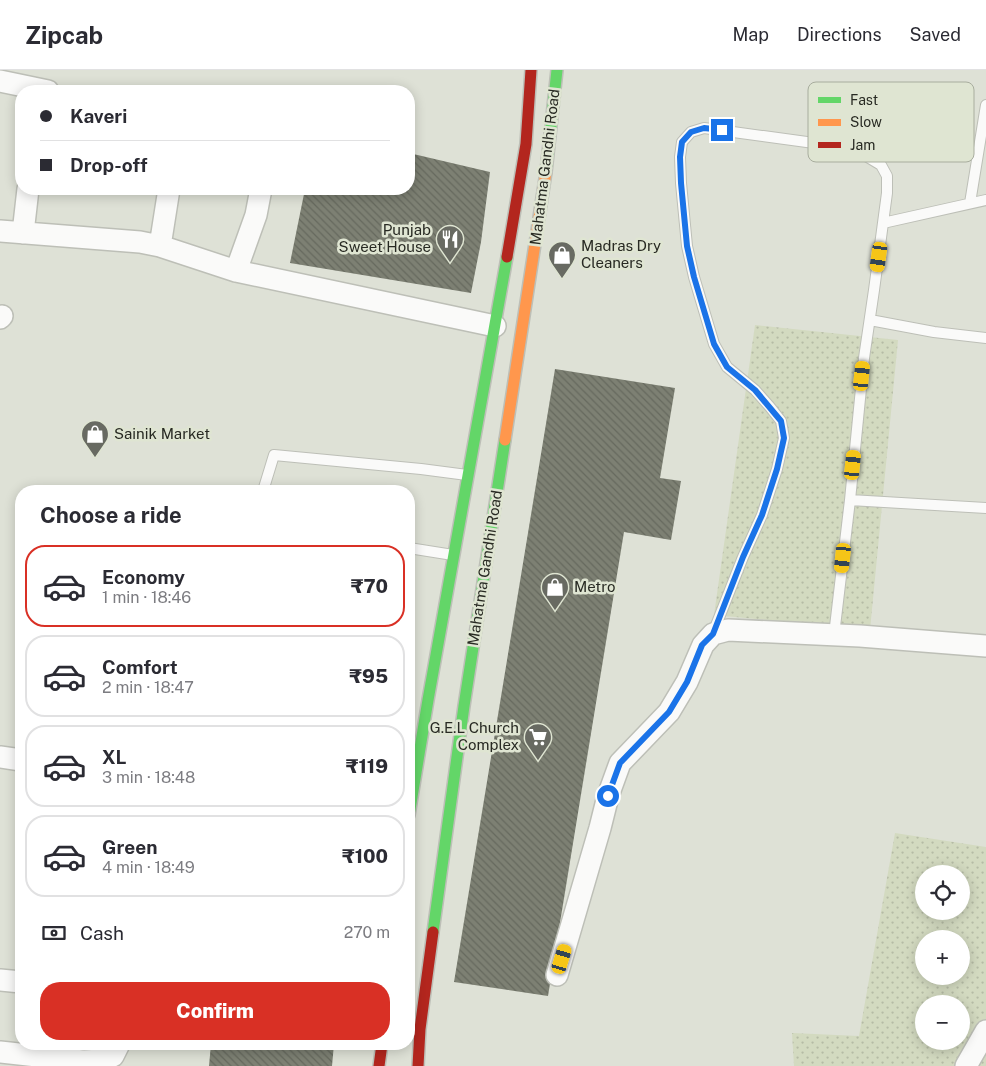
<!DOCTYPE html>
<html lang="en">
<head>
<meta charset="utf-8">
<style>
	:root { --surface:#fff; --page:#f2f2f3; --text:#2b2b33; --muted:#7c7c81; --line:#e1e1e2; --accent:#d93025 }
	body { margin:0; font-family:"Public Sans",sans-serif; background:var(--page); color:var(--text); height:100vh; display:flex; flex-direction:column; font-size:19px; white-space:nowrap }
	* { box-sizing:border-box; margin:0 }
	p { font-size:16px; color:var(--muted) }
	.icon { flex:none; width:28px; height:28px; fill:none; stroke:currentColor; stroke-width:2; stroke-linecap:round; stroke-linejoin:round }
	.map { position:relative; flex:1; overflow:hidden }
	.drawer { position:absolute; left:15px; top:415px; width:400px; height:565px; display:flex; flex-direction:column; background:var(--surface); border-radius:20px; box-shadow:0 2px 12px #0003 }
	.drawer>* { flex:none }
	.top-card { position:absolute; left:15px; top:15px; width:400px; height:110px; border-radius:20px; box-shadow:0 2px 12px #0003; display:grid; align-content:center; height:110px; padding:0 25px; background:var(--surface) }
	.controls { position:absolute; left:915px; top:795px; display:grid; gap:10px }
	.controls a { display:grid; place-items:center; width:55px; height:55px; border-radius:50%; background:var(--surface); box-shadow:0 2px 12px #0003; font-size:25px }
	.end { position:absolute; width:22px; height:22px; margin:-11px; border:6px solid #1a73e8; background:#fff; box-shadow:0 0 0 2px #fff }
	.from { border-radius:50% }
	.car { position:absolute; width:15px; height:30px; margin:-15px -8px; border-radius:6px; box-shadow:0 0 4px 1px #0007; background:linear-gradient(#f5c518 24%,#345 0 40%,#f5c518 0 76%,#345 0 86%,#f5c518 0) }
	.top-card b { display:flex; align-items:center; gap:18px; height:48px; font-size:19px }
	.top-card b+b { border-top:1px solid var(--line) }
	.top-card i { width:12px; height:12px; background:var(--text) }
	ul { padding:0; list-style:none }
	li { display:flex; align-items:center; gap:15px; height:82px; margin:0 10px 8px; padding:0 15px; border:2px solid var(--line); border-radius:20px }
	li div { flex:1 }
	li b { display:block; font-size:19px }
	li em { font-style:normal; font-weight:800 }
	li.active { border-color:var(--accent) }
	li>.icon { width:45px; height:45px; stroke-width:1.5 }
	h2 { padding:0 25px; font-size:22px; line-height:60px }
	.pay { display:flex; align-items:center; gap:12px; height:55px; padding:0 25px; font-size:19px }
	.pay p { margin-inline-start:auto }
	.action { display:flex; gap:10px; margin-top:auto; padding:10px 25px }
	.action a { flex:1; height:58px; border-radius:20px; background:var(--accent); color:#fff; font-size:20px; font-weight:800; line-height:58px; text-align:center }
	header { display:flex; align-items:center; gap:30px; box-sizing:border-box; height:70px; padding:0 25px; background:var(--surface); border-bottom:1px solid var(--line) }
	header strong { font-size:24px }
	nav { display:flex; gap:28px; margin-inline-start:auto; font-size:18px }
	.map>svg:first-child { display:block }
</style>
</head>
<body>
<header>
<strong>Zipcab</strong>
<nav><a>Map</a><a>Directions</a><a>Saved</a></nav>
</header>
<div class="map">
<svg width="986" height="996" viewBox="0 0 986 996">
	<defs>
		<pattern id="park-dots" width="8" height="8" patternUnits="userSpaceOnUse" patternTransform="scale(1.25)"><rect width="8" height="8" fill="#d3dac0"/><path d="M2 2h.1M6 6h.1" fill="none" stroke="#b5bba5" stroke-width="1.8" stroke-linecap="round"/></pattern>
		<pattern id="building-back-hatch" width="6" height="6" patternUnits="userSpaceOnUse" patternTransform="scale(1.25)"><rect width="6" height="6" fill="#7d8073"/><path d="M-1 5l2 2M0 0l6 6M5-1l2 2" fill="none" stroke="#66695e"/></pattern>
	</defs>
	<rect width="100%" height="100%" fill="#dee1d6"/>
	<path fill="url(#park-dots)" fill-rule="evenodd" d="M 755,255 L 898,270 L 870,560 L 714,545 Z
		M 895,763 L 986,777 L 986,996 L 794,996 L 792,963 L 859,966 ZM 924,804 L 961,804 L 961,841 L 924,841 ZM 924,869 L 961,869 L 961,906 L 924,906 ZM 924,934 L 961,934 L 961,971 L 924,971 Z"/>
	<path fill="url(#building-back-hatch)" d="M 409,83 L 490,102 L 481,172 L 471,223 L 290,193 L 305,119 L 409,119 Z
		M 555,299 L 675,318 L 660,408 L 681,411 L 671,470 L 624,462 L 548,926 L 454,912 Z
		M 211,974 L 334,974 L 332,996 L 209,996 Z"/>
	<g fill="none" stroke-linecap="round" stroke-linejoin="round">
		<g stroke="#bdbfb7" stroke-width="12">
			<path id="lane" d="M 970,133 L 986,35
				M 883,153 L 986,130
				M 870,250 L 934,262 L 986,268
				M 263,421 L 274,385 L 421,399 L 467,405
				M 850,430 L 986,438
				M 409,478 L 453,485
				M 713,563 L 743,487 L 762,445 L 777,399 L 784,368 L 781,351 L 770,337 L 755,320 L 727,297 L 714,274 L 694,207 L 687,176 L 681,113 L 680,87 L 682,72 L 691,62 L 704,58 L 814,73 L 866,86 L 881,95 L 887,106 L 887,123 L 874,220 L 864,288 L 850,430 L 834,565"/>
		</g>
		<g stroke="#bdbfb7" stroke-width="24">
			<path id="street" d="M 0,11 L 48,21
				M 0,161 L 140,172 L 160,176 L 236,201 L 495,256
				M 23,163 L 28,119
				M 160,176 L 169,119
				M 236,201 L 256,145 L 261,119
				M 0,248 L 2,246
				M 0,687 L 21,690
				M 557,905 L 600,758 L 608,726 L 620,693 L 669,642 L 687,612 L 703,575 L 713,564 L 728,560 L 860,566 L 986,576
				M 0,910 L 21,912
				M 0,982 L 83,991 L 102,990 L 113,986 L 119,974
				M 966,996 L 986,961"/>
		</g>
		<g stroke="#bdbfb7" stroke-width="14">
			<path id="fast" d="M 546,102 L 557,0
				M 409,745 L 428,630 L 507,187
				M 433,862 L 464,636 L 505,370"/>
		</g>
		<g stroke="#bdbfb7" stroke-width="14">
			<path id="slow" d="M 505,370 L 546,102"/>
		</g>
		<g stroke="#bdbfb7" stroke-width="14">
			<path id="jam" d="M 507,187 L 526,74 L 531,0
				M 379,996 L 382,974
				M 418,996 L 420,959 L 433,862"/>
		</g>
		<use href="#lane" stroke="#fafaf9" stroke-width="10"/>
		<use href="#street" stroke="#fafaf9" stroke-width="21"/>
		<use href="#fast" stroke="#63d668" stroke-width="11"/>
		<use href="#slow" stroke="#ff974d" stroke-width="11"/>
		<use href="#jam" stroke="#b3261e" stroke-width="11"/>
	</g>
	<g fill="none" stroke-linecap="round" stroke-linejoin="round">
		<path stroke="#1a73e8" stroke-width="6" d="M 608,726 L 620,693 L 669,642 L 687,612 L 702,575 L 713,564 L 743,487 L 762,445 L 777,399 L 784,368 L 781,351 L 755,320 L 727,297 L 714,274 L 694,207 L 687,176 L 681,113 L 680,87 L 682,72 L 691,62 L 704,58 L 722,60"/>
	</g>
	<defs>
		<g id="restaurant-pin" transform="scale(1.4375)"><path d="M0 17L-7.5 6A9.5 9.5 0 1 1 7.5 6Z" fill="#686a62" stroke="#dfe5d2"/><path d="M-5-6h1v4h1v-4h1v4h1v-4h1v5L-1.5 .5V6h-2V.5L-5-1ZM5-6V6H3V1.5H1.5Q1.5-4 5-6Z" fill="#fff"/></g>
		<g id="shop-pin" transform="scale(1.4375)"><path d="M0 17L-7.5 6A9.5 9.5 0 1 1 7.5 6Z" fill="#686a62" stroke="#dfe5d2"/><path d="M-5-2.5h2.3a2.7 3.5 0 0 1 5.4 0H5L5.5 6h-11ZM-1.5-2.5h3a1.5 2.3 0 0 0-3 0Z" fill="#fff"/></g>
		<g id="supermarket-pin" transform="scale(1.4375)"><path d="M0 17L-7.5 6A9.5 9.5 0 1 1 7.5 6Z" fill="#686a62" stroke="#dfe5d2"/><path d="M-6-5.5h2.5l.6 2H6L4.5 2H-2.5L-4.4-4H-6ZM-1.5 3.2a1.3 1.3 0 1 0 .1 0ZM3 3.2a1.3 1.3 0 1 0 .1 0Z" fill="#fff"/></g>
	</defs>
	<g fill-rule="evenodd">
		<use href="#restaurant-pin" x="450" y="169"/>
		<use href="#shop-pin" x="562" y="185"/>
		<use href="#shop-pin" x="95" y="364"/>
		<use href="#shop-pin" x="555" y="517"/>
		<use href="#supermarket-pin" x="538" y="667"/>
	</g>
	<g text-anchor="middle" stroke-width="5" stroke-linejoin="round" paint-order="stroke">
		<g font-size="15" fill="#282a23" stroke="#dfe5d2">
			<text transform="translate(545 97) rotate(-83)" y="5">Mahatma Gandhi Road</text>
			<text transform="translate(485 498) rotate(-81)" y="5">Mahatma Gandhi Road</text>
		</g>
		<g font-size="15" fill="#282a23" stroke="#dfe5d2" text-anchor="start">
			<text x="431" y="165" text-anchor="end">Punjab<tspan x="431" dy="17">Sweet House</tspan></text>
			<text x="581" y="181">Madras Dry<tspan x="581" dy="17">Cleaners</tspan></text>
			<text x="114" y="369">Sainik Market</text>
			<text x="574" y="522">Metro</text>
			<text x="519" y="663" text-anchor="end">G.E.L Church<tspan x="519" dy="17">Complex</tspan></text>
		</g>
	</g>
	<rect x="808" y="12" width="166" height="80" rx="8" fill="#dfe5d2" stroke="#a8ad9e" stroke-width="1"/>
	<rect x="818" y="27" width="23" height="6" fill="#63d668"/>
	<rect x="818" y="49" width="23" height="7" fill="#ff974d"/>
	<rect x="818" y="72" width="23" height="6" fill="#b3261e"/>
	<g font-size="14" fill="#282a23">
		<text x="850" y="35">Fast</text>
		<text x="850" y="57">Slow</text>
		<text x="850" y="80">Jam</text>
	</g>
</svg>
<div class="controls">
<a><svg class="icon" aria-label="locate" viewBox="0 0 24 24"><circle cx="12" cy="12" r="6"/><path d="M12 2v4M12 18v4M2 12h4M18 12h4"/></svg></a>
<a>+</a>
<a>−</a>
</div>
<i class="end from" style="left:608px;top:726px"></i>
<i class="end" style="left:722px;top:60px"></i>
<i class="car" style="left:879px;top:187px;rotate:188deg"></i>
<i class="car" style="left:862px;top:306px;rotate:6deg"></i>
<i class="car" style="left:853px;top:395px;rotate:6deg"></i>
<i class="car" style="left:843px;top:488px;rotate:186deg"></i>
<i class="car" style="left:562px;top:889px;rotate:17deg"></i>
<div class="top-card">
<b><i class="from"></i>Kaveri</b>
<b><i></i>Drop-off</b>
</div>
<section class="drawer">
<h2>Choose a ride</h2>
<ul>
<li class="active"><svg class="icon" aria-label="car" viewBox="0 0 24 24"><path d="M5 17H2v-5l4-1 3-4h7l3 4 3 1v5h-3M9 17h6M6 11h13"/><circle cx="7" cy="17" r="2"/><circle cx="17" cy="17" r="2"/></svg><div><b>Economy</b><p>1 min · 18:46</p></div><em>₹70</em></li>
<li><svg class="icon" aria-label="car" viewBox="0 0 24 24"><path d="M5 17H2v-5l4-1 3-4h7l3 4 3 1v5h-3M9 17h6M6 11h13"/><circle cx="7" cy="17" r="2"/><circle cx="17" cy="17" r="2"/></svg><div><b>Comfort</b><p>2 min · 18:47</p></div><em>₹95</em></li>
<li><svg class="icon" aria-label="car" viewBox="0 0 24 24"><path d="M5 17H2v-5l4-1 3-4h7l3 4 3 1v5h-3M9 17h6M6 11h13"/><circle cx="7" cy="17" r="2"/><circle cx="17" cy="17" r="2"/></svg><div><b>XL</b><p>3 min · 18:48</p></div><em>₹119</em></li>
<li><svg class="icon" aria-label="car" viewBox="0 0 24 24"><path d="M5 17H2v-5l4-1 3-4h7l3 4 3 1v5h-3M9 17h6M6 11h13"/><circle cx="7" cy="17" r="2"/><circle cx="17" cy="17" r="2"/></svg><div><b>Green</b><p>4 min · 18:49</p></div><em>₹100</em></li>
</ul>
<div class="pay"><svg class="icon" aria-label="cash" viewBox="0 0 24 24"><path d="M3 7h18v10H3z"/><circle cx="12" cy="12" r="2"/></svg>Cash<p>270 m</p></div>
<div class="action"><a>Confirm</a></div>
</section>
</div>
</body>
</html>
